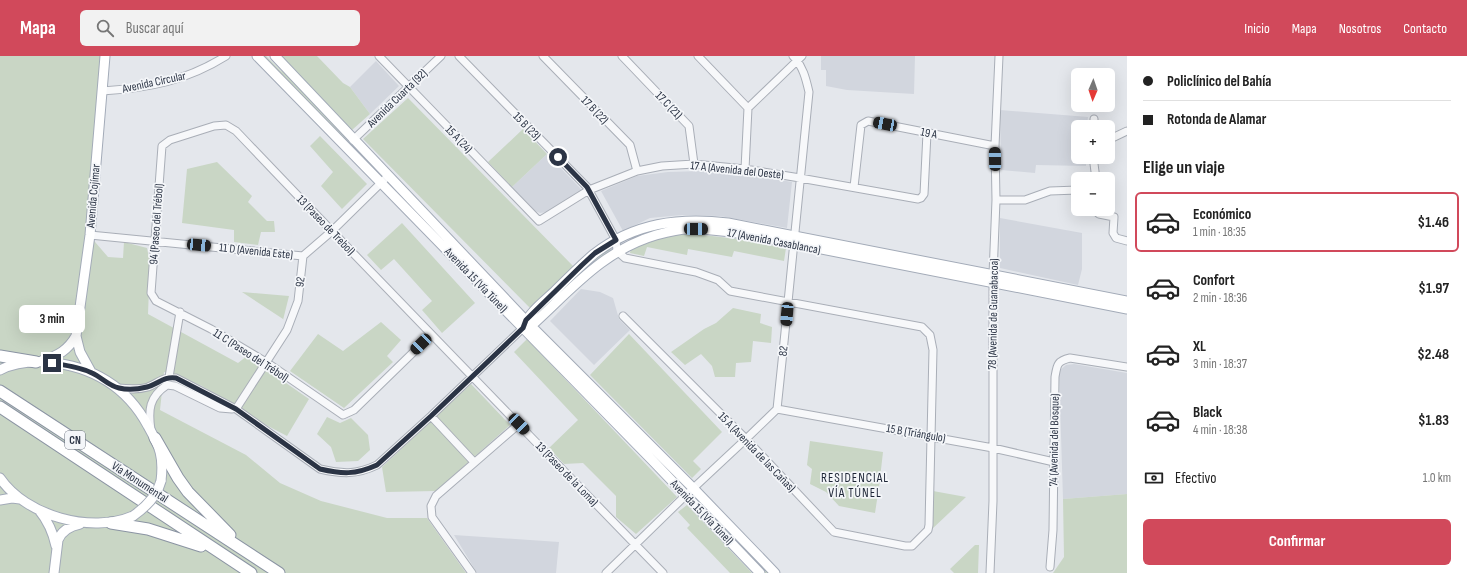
<!DOCTYPE html>
<html lang="es">
<head>
<meta charset="utf-8">
<style>
	:root { --surface:#fff; --page:#f2f2f2; --text:#222; --muted:#767676; --line:#e0e0e0; --accent:#d1495b }
	body { margin:0; font-family:"Sofia Sans Condensed",sans-serif; background:var(--page); color:var(--text); height:100vh; display:flex; flex-direction:column; font-size:15px; white-space:nowrap }
	* { box-sizing:border-box; margin:0 }
	p { font-size:13px; color:var(--muted) }
	.icon { flex:none; width:22px; height:22px; fill:none; stroke:currentColor; stroke-width:2; stroke-linecap:round; stroke-linejoin:round }
	.map { position:relative; flex:1; overflow:hidden }
	.drawer { display:flex; flex-direction:column; background:var(--surface); width:340px }
	.drawer>* { flex:none }
	.banner { display:grid; align-content:center; height:88px; padding:0 16px; background:var(--surface) }
	.needle { width:26px; rotate:182deg }
	.controls { position:absolute; left:1071px; top:12px; display:grid; gap:8px }
	.controls a { display:grid; place-items:center; width:44px; height:44px; border-radius:6px; background:var(--surface); box-shadow:0 4px 16px #0002; font-size:20px }
	.end { position:absolute; width:18px; height:18px; margin:-9px; border:5px solid #2b3445; background:#fff; box-shadow:0 0 0 2px #fff }
	.from { border-radius:50% }
	.bubble { position:absolute; height:28px; border-radius:6px; background:var(--surface); box-shadow:0 4px 16px #0002; font-size:13px; font-weight:700; line-height:28px; text-align:center }
	.car { position:absolute; width:12px; height:24px; margin:-12px -6px; border-radius:5px; box-shadow:0 0 3px 1px #0007; background:linear-gradient(#222 24%,#8ab4d8 0 40%,#222 0 76%,#8ab4d8 0 86%,#222 0) }
	.banner b { display:flex; align-items:center; gap:14px; height:38px; font-size:15px }
	.banner b+b { border-top:1px solid var(--line) }
	.banner i { width:10px; height:10px; background:var(--text) }
	ul { padding:0; list-style:none }
	li { display:flex; align-items:center; gap:12px; height:60px; margin:0 8px 6px; padding:0 8px; border:2px solid transparent; border-radius:6px }
	li div { flex:1 }
	li b { display:block; font-size:15px }
	li em { font-style:normal; font-weight:700 }
	li.current { border-color:var(--accent) }
	li>.icon { width:36px; height:36px; stroke-width:1.5 }
	h2 { padding:0 16px; font-size:18px; line-height:48px }
	.pay { display:flex; align-items:center; gap:10px; height:44px; padding:0 16px; font-size:15px }
	.pay p { margin-inline-start:auto }
	.primary-button { display:flex; gap:8px; margin-top:auto; padding:8px 16px }
	.primary-button a { flex:1; height:46px; border-radius:6px; background:var(--accent); color:#fff; font-size:16px; font-weight:700; line-height:46px; text-align:center }
	header { display:flex; align-items:center; gap:24px; box-sizing:border-box; height:56px; padding:0 20px; background:var(--accent); color:#fff }
	header strong { font-size:19px }
	nav { display:flex; gap:22px; margin-inline-start:auto; font-size:14px }
	.search { width:280px; height:36px; background:var(--page); display:flex; align-items:center; gap:10px; box-sizing:border-box; padding:0 14px; border-radius:6px; color:var(--muted); font-size:15px }
	main { display:flex; flex:1; min-height:0 }
	.map>svg:first-child { display:block }
</style>
</head>
<body>
<header>
<strong>Mapa</strong>
<div class="search"><svg class="icon" aria-label="search" viewBox="0 0 24 24"><circle cx="10" cy="10" r="6"/><path d="M15 15l6 6"/></svg>Buscar aquí</div>
<nav><a>Inicio</a><a>Mapa</a><a>Nosotros</a><a>Contacto</a></nav>
</header>
<main>
<div class="map">
<svg width="1127" height="517" viewBox="0 0 1127 517">
	<rect width="100%" height="100%" fill="#e4e7ec"/>
	<path fill="#d2d6de" d="M 821,0 L 915,0 L 914,38 L 847,34 L 826,30 L 826,14 L 821,14 Z
		M 376,5 L 399,30 L 370,58 L 350,31 Z
		M 1000,54 L 1088,61 L 1087,71 L 1078,71 L 1078,101 L 1086,101 L 1086,110 L 1036,109 L 1035,117 L 1001,114 Z
		M 547,98 L 581,133 L 580,136 L 547,156 L 540,157 L 535,155 L 512,131 Z
		M 702,115 L 744,118 L 792,126 L 787,172 L 720,160 L 682,159 L 650,162 L 623,175 L 601,135 L 637,120 L 668,116 Z
		M 1000,162 L 1082,177 L 1082,213 L 1078,229 L 1000,212 Z
		M 581,233 L 600,236 L 613,242 L 619,263 L 630,274 L 594,309 L 550,265 Z
		M 1074,308 L 1127,317 L 1127,438 L 1063,443 L 1059,315 L 1066,309 Z
		M 454,479 L 559,486 L 556,517 L 477,517 Z"/>
	<path fill="#c9d6c5" d="M 0,0 L 101,0 L 89,179 L 108,201 L 123,202 L 124,186 L 147,192 L 150,207 L 148,258 L 238,307 L 247,300 L 309,343 L 287,380 L 266,369 L 202,330 L 164,316 L 160,354 L 246,399 L 280,427 L 321,445 L 387,462 L 427,462 L 466,517 L 0,517 Z
		M 263,0 L 266,0 L 281,15 L 286,18 L 381,117 L 379,118 L 357,94 L 349,89 Z
		M 281,0 L 317,0 L 343,27 L 350,31 L 370,58 L 352,74 Z
		M 408,42 L 574,211 L 531,253 L 363,83 Z
		M 523,73 L 547,98 L 512,131 L 488,106 Z
		M 320,80 L 367,128 L 342,153 L 321,130 L 333,116 L 310,90 Z
		M 217,106 L 252,140 L 248,146 L 267,165 L 274,165 L 275,176 L 261,176 L 258,189 L 234,186 L 234,174 L 182,167 L 187,113 Z
		M 402,167 L 475,247 L 442,277 L 422,254 L 432,245 L 394,203 L 381,214 L 367,199 Z
		M 677,178 C 714,178 749,185 786,192 L 784,205 L 734,195 L 732,201 L 688,193 L 687,199 L 647,191 L 644,200 L 630,197 L 631,192 L 657,183 Z
		M 610,192 L 611,194 L 592,208 L 543,256 L 541,254 L 592,205 Z
		M 242,236 L 289,240 L 283,264 L 283,263 Z
		M 733,252 L 761,258 L 760,267 L 772,271 L 771,287 L 753,285 L 751,306 L 736,307 L 735,321 L 715,321 L 712,310 L 701,298 L 685,309 L 671,296 L 704,273 L 716,267 Z
		M 381,266 L 401,284 L 387,300 L 393,306 L 344,352 L 290,315 L 318,278 L 343,295 Z
		M 629,278 L 722,376 L 693,405 L 701,413 L 692,422 L 590,319 Z
		M 527,283 L 677,441 L 636,478 L 616,461 L 616,440 L 583,407 L 564,408 L 549,392 L 578,364 L 514,296 Z
		M 471,328 L 510,369 L 436,435 L 386,436 L 382,411 Z
		M 327,361 L 340,367 L 351,362 L 368,379 L 370,394 L 358,405 L 336,406 L 331,391 L 317,378 Z
		M 810,385 L 883,396 L 879,431 L 875,457 L 839,450 L 826,436 L 810,428 L 812,413 L 807,409 Z
		M 933,435 L 966,441 L 931,474 Z
		M 1127,438 L 1127,517 L 1053,517 L 1064,501 L 1063,443 Z
		M 696,443 L 719,466 L 729,473 L 771,517 L 765,517 L 695,444 Z
		M 687,449 L 752,517 L 730,517 L 687,472 L 690,469 L 678,456 Z
		M 975,489 L 979,489 L 978,517 L 954,517 L 950,513 Z"/>
	<g fill="none" stroke-linecap="round" stroke-linejoin="round">
		<g stroke="#a9aeb7" stroke-width="9">
			<path id="minor" d="M 379,0 L 539,165 L 589,134 L 637,115 L 662,110 L 694,108 L 745,113 L 800,122 L 918,143 L 921,142 L 924,138 L 927,77
				M 459,0 L 587,131 L 616,184 L 617,195 L 625,202 L 696,216 L 718,224 L 730,235 L 922,271 L 930,279 L 933,294 L 929,469 L 928,474 L 912,490 L 905,490 L 834,476 L 746,383 L 623,260
				M 543,0 L 630,89 L 637,115
				M 622,0 L 689,70 L 694,108
				M 698,0 L 748,52
				M 102,35 C 149,32 186,25 226,0
				M 748,52 L 802,0
				M 1094,71 L 1094,63
				M 353,84 L 441,0
				M 1108,84 L 1127,75
				M 1095,101 L 1094,108 L 1096,123
				M 745,113 L 748,52
				M 854,131 L 861,69 L 868,65 L 995,90
				M 996,144 L 1025,144 L 1050,135 L 1078,134
				M 1093,153 L 1099,158 L 1114,161 L 1113,177 L 1116,182 L 1127,185
				M 90,179 L 303,200
				M 431,279 L 354,354 L 343,359 L 266,306 L 211,273 L 156,245 L 151,237 L 162,90 L 170,84 L 214,70 L 226,69 L 236,75 C 377,223 520,370 663,517
				M 169,321 L 180,256
				M 118,332 C 128,333 138,334 148,331 C 158,327 164,320 176,322 L 236,353 L 320,413 C 342,418 356,419 377,409 L 431,360 L 523,272
				M 236,353 L 287,274 L 298,245 L 303,200 L 332,175 L 388,120
				M 777,353 L 993,392 L 1054,406
				M 431,360 L 474,406
				M 151,374 C 148,354 149,341 167,329 L 175,330 L 220,352 L 232,353
				M 1050,511 L 1053,474 L 1055,321 C 1057,309 1057,305 1070,302 L 1127,311
				M 472,517 L 432,461 L 431,450 L 436,440 L 519,368
				M 606,517 L 686,439 L 746,383 L 777,353 L 783,296 L 809,36 C 806,23 803,10 793,0
				M 990,517 L 993,445 L 993,219 L 996,144 L 995,90 L 999,0"/>
		</g>
		<g stroke="#a3abb8" stroke-width="11">
			<path id="major" d="M 257,0 L 652,404 L 760,517
				M 275,0 L 531,270 L 693,432 L 775,517
				M 524,270 C 529,256 546,244 556,234 C 569,221 581,209 594,198 C 634,167 679,161 728,167 L 1127,245
				M 527,271 L 531,270 C 571,234 602,195 656,179 C 667,176 678,173 689,173 C 710,172 730,176 750,179 L 1127,253
				M 43,304 C 58,300 68,294 76,280
				M 0,314 C 15,306 31,305 47,306 C 92,310 127,331 148,370 C 160,391 164,401 161,425
				M 91,316 L 80,296 L 76,280 L 90,179 L 105,0
				M 0,422 C 26,460 91,478 133,460
				M 0,444 L 12,442 L 20,443
				M 39,454 C 48,465 53,476 56,490
				M 54,517 L 58,484 C 62,474 70,470 80,468"/>
		</g>
		<g stroke="#8b94a3" stroke-width="13">
			<path id="highway" d="M 0,300 L 36,306
				M 0,335 L 279,517
				M 0,351 L 251,517
				M 155,382 L 178,422 L 188,436 L 230,479
				M 111,467 L 148,473 L 201,490"/>
		</g>
		<use href="#minor" stroke="#f7f8fa" stroke-width="7"/>
		<use href="#major" stroke="#fff" stroke-width="9"/>
		<use href="#highway" stroke="#fff" stroke-width="11"/>
		<g stroke="#a3abb8" stroke-width="11" stroke-linecap="butt">
			<path id="major-bridge" d="M 133,460 C 146,451 157,440 161,425"/>
		</g>
		<use href="#major-bridge" stroke="#fff" stroke-width="9"/>
	</g>
	<g fill="none" stroke-linecap="round" stroke-linejoin="round">
		<path stroke="#2b3445" stroke-width="5" d="M 52,307 C 65,309 80,311 92,317 C 101,321 109,330 119,332 C 127,334 139,333 147,331 C 158,328 164,320 176,322 L 236,353 L 320,413 C 342,418 355,419 377,409 L 431,360 L 523,272 L 526,264 L 582,209 L 595,197 L 616,184 L 587,131 L 558,101"/>
	</g>
	<g text-anchor="middle" stroke-width="3.5" stroke-linejoin="round" paint-order="stroke">
		<rect fill="#f4f6f9" stroke="#676e7b" stroke-width="1" x="65" y="375" width="20" height="18" rx="3"/>
		<g font-size="11" font-weight="bold" fill="#2b3445">
			<text x="75" y="388">CN</text>
		</g>
		<g font-size="12" fill="#2b3445" stroke="#f4f6f9">
			<text transform="translate(154 26) rotate(-12)" y="4">Avenida Circular</text>
			<text transform="translate(397 42) rotate(-44)" y="4">Avenida Cuarta (92)</text>
			<text transform="translate(669 49) rotate(46)" y="4">17 C (21)</text>
			<text transform="translate(595 54) rotate(46)" y="4">17 B (22)</text>
			<text transform="translate(527 70) rotate(46)" y="4">15 B (23)</text>
			<text transform="translate(929 77) rotate(11)" y="4">19 A</text>
			<text transform="translate(459 83) rotate(46)" y="4">15 A (24)</text>
			<text transform="translate(737 114) rotate(6)" y="4">17 A (Avenida del Oeste)</text>
			<text transform="translate(93 140) rotate(-85)" y="4">Avenida Cojímar</text>
			<text transform="translate(156 168) rotate(-86)" y="4">94 (Paseo del Trébol)</text>
			<text transform="translate(326 169) rotate(46)" y="4">13 (Paseo de Trebol)</text>
			<text transform="translate(774 185) rotate(11)" y="4">17 (Avenida Casablanca)</text>
			<text transform="translate(256 195) rotate(6)" y="4">11 D (Avenida Este)</text>
			<text transform="translate(476 224) rotate(46)" y="4">Avenida 15 (Vía Túnel)</text>
			<text transform="translate(300 226) rotate(-83)" y="4">92</text>
			<text transform="translate(993 258) rotate(-89)" y="4">78 (Avenida de Guanabacoa)</text>
			<text transform="translate(783 295) rotate(-84)" y="4">82</text>
			<text transform="translate(251 299) rotate(33)" y="4">11 C (Paseo del Trébol)</text>
			<text transform="translate(916 377) rotate(10)" y="4">15 B (Triángulo)</text>
			<text transform="translate(1054 384) rotate(-89)" y="4">74 (Avenida del Bosque)</text>
			<text transform="translate(757 396) rotate(46)" y="4">15 A (Avenida de las Cañas)</text>
			<text transform="translate(567 418) rotate(46)" y="4">13 (Paseo de la Loma)</text>
			<text transform="translate(140 426) rotate(33)" y="4">Vía Monumental</text>
			<text transform="translate(702 456) rotate(46)" y="4">Avenida 15 (Vía Túnel)</text>
		</g>
		<g font-size="13" letter-spacing="1" fill="#1d2536" stroke="#f4f6f9">
			<text x="855" y="426">RESIDENCIAL<tspan x="855" dy="15">VÍA TÚNEL</tspan></text>
		</g>
	</g>
</svg>
<div class="controls">
<a><svg class="needle" viewBox="-14 -14 28 28"><path d="M0-13l5 13h-10z" fill="#e53935"/><path d="M0 13l5-13h-10z" fill="#767676"/></svg></a>
<a>+</a>
<a>−</a>
</div>
<i class="end from" style="left:558px;top:101px"></i>
<i class="end" style="left:52px;top:307px"></i>
<div class="bubble" style="left:19px;top:249px;width:66px">3 min</div>
<i class="car" style="left:885px;top:68px;rotate:281deg"></i>
<i class="car" style="left:995px;top:103px;rotate:359deg"></i>
<i class="car" style="left:696px;top:173px;rotate:91deg"></i>
<i class="car" style="left:199px;top:189px;rotate:95deg"></i>
<i class="car" style="left:787px;top:258px;rotate:185deg"></i>
<i class="car" style="left:421px;top:288px;rotate:226deg"></i>
<i class="car" style="left:519px;top:368px;rotate:136deg"></i>
</div>
<section class="drawer">
<div class="banner">
<b><i class="from"></i>Policlínico del Bahía</b>
<b><i></i>Rotonda de Alamar</b>
</div>
<h2>Elige un viaje</h2>
<ul>
<li class="current"><svg class="icon" aria-label="car" viewBox="0 0 24 24"><path d="M5 17H2v-5l4-1 3-4h7l3 4 3 1v5h-3M9 17h6M6 11h13"/><circle cx="7" cy="17" r="2"/><circle cx="17" cy="17" r="2"/></svg><div><b>Económico</b><p>1 min · 18:35</p></div><em>$1.46</em></li>
<li><svg class="icon" aria-label="car" viewBox="0 0 24 24"><path d="M5 17H2v-5l4-1 3-4h7l3 4 3 1v5h-3M9 17h6M6 11h13"/><circle cx="7" cy="17" r="2"/><circle cx="17" cy="17" r="2"/></svg><div><b>Confort</b><p>2 min · 18:36</p></div><em>$1.97</em></li>
<li><svg class="icon" aria-label="car" viewBox="0 0 24 24"><path d="M5 17H2v-5l4-1 3-4h7l3 4 3 1v5h-3M9 17h6M6 11h13"/><circle cx="7" cy="17" r="2"/><circle cx="17" cy="17" r="2"/></svg><div><b>XL</b><p>3 min · 18:37</p></div><em>$2.48</em></li>
<li><svg class="icon" aria-label="car" viewBox="0 0 24 24"><path d="M5 17H2v-5l4-1 3-4h7l3 4 3 1v5h-3M9 17h6M6 11h13"/><circle cx="7" cy="17" r="2"/><circle cx="17" cy="17" r="2"/></svg><div><b>Black</b><p>4 min · 18:38</p></div><em>$1.83</em></li>
</ul>
<div class="pay"><svg class="icon" aria-label="cash" viewBox="0 0 24 24"><path d="M3 7h18v10H3z"/><circle cx="12" cy="12" r="2"/></svg>Efectivo<p>1.0 km</p></div>
<div class="primary-button"><a>Confirmar</a></div>
</section>
</main>
</body>
</html>
